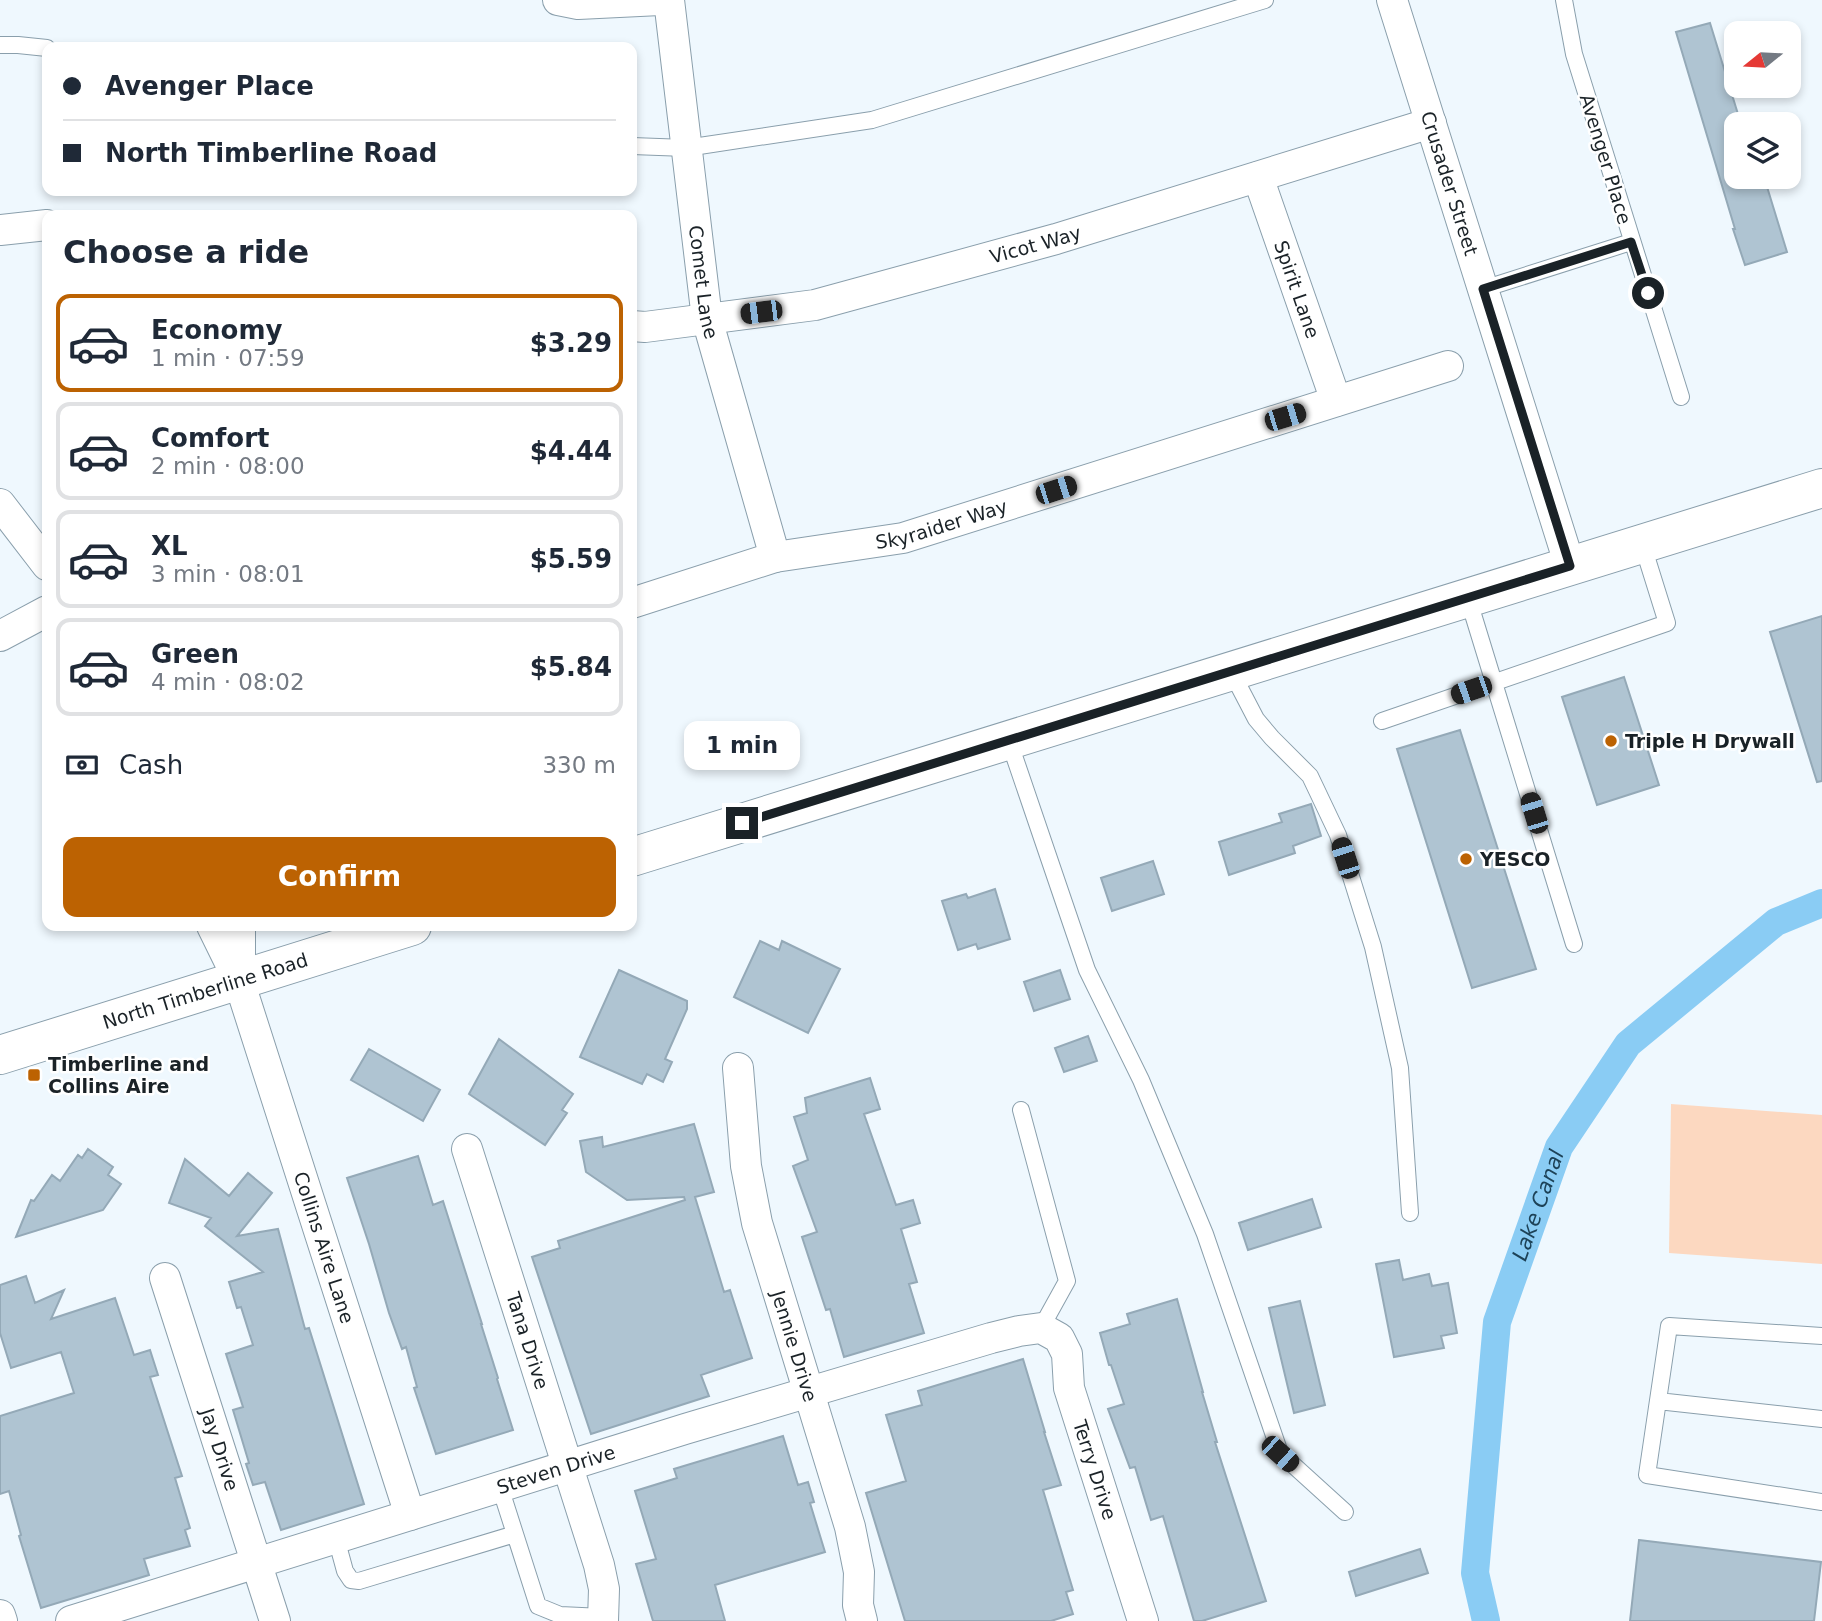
<!DOCTYPE html>
<html lang="en">
<head>
<meta charset="utf-8">
<style>
	:root { --surface:#fff; --page:#f2f2f3; --text:#1f2937; --muted:#747a83; --line:#e0e1e3; --accent:#bc6202 }
	body { margin:0; font-family:"DejaVu Sans",sans-serif; background:var(--page); color:var(--text); height:100vh; display:flex; flex-direction:column; font-size:26px; white-space:nowrap }
	* { box-sizing:border-box; margin:0 }
	p { font-size:23px; color:var(--muted) }
	.icon { flex:none; width:38px; height:38px; fill:none; stroke:currentColor; stroke-width:2; stroke-linecap:round; stroke-linejoin:round }
	.map { position:relative; flex:1; overflow:hidden }
	.side { position:absolute; left:42px; top:210px; width:595px; height:721px; display:flex; flex-direction:column; background:var(--surface); border-radius:14px; box-shadow:0 4px 10px #0003 }
	.side>* { flex:none }
	.top-card { position:absolute; left:42px; top:42px; width:595px; height:154px; border-radius:14px; box-shadow:0 4px 10px #0003; display:grid; align-content:center; height:154px; padding:0 21px; background:var(--surface) }
	.needle { width:46px; rotate:252deg }
	.buttons { position:absolute; left:1724px; top:21px; display:grid; gap:14px }
	.buttons a { display:grid; place-items:center; width:77px; height:77px; border-radius:14px; background:var(--surface); box-shadow:0 4px 10px #0003; font-size:35px }
	.end { position:absolute; width:32px; height:32px; margin:-16px; border:9px solid #1a2227; background:#fff; box-shadow:0 0 0 4px #fff }
	.from { border-radius:50% }
	.bubble { position:absolute; height:49px; border-radius:14px; background:var(--surface); box-shadow:0 4px 10px #0003; font-size:23px; font-weight:600; line-height:49px; text-align:center }
	.car { position:absolute; width:21px; height:42px; margin:-21px -10px; border-radius:9px; box-shadow:0 0 5px 2px #0007; background:linear-gradient(#222 24%,#8ab4d8 0 40%,#222 0 76%,#8ab4d8 0 86%,#222 0) }
	.top-card b { display:flex; align-items:center; gap:24px; height:66px; font-size:26px }
	.top-card b+b { border-top:2px solid var(--line) }
	.top-card i { width:18px; height:18px; background:var(--text) }
	ul { padding:0; list-style:none }
	li { display:flex; align-items:center; gap:21px; height:98px; margin:0 14px 10px; padding:0 7px; border:4px solid var(--line); border-radius:14px }
	li div { flex:1 }
	li b { display:block; font-size:26px }
	li em { font-style:normal; font-weight:600 }
	li.selected { border-color:var(--accent) }
	li>.icon { width:63px; height:63px; stroke-width:1.5 }
	h2 { padding:0 21px; font-size:32px; line-height:84px }
	.pay { display:flex; align-items:center; gap:18px; height:77px; padding:0 21px; font-size:26px }
	.pay p { margin-inline-start:auto }
	.cta { display:flex; gap:14px; margin-top:auto; padding:14px 21px }
	.cta a { flex:1; height:80px; border-radius:14px; background:var(--accent); color:#fff; font-size:28px; font-weight:600; line-height:80px; text-align:center }
	.map>svg:first-child { display:block }
</style>
</head>
<body>
<div class="map">
<svg width="1822" height="1621" viewBox="0 0 1822 1621">
	<rect width="100%" height="100%" fill="#eff8fe"/>
	<path fill="#fcd8c0" d="M 1671,1104 L 1822,1115 L 1822,1264 L 1669,1253 Z"/>
	<g fill="none" stroke-linecap="round" stroke-linejoin="round">
		<path stroke="#8accf4" stroke-width="28" id="s1" d="M 1486,1621 L 1475,1573 L 1497,1322 L 1559,1147 L 1628,1044 L 1776,922 L 1822,903"/>
	</g>
	<path fill="#afc4d2" stroke="#94a9b7" stroke-width="2" d="M 1710,23 L 1741,124 L 1736,124 L 1736,177 L 1764,177 L 1787,252 L 1745,265 L 1733,229 L 1735,229 L 1676,32 Z
		M 1822,616 L 1822,781 L 1817,782 L 1770,632 Z
		M 1624,677 L 1659,785 L 1597,805 L 1562,697 Z
		M 1460,730 L 1536,969 L 1472,988 L 1397,749 Z
		M 1311,804 L 1321,836 L 1293,846 L 1295,853 L 1229,875 L 1219,842 L 1282,822 L 1279,814 Z
		M 1153,861 L 1164,894 L 1112,911 L 1101,878 Z
		M 995,889 L 1010,939 L 978,949 L 976,944 L 958,950 L 942,901 L 966,894 L 968,898 Z
		M 760,941 L 779,950 L 782,941 L 840,969 L 808,1033 L 734,997 Z
		M 619,970 L 687,1001 L 687,1009 L 665,1059 L 672,1062 L 663,1082 L 647,1074 L 642,1084 L 580,1057 Z
		M 1060,970 L 1070,999 L 1034,1011 L 1024,982 Z
		M 1088,1036 L 1097,1061 L 1064,1072 L 1055,1048 Z
		M 499,1039 L 573,1094 L 562,1110 L 567,1113 L 545,1145 L 469,1094 Z
		M 369,1049 L 440,1090 L 423,1121 L 351,1080 Z
		M 870,1078 L 880,1109 L 864,1114 L 896,1205 L 913,1200 L 920,1223 L 901,1229 L 917,1282 L 909,1284 L 924,1333 L 844,1357 L 830,1309 L 826,1310 L 802,1237 L 817,1232 L 793,1166 L 808,1160 L 794,1117 L 807,1113 L 805,1098 Z
		M 694,1124 L 714,1192 L 695,1197 L 724,1292 L 730,1290 L 752,1358 L 701,1375 L 709,1396 L 591,1434 L 532,1257 L 560,1248 L 558,1241 L 685,1200 L 684,1197 L 627,1200 L 586,1172 L 580,1141 L 602,1137 L 603,1147 Z
		M 88,1149 L 113,1167 L 108,1175 L 121,1184 L 103,1210 L 16,1237 L 31,1200 L 34,1201 L 52,1175 L 60,1181 L 78,1155 L 82,1158 Z
		M 418,1156 L 433,1205 L 443,1201 L 482,1324 L 481,1324 L 498,1378 L 497,1379 L 513,1430 L 436,1454 L 414,1388 L 417,1387 L 406,1347 L 402,1349 L 389,1313 L 369,1244 L 347,1178 Z
		M 185,1159 L 229,1196 L 248,1173 L 272,1193 L 237,1236 L 278,1229 L 305,1329 L 309,1328 L 364,1504 L 281,1530 L 265,1482 L 253,1485 L 246,1464 L 249,1463 L 233,1410 L 243,1407 L 226,1354 L 253,1345 L 241,1307 L 237,1308 L 229,1282 L 263,1272 L 205,1226 L 211,1218 L 169,1203 Z
		M 1312,1199 L 1321,1227 L 1248,1250 L 1239,1223 Z
		M 1399,1260 L 1403,1280 L 1429,1274 L 1432,1286 L 1448,1283 L 1457,1333 L 1441,1336 L 1444,1348 L 1394,1357 L 1376,1264 Z
		M 26,1276 L 35,1303 L 64,1290 L 51,1319 L 115,1298 L 134,1355 L 150,1350 L 158,1375 L 150,1377 L 182,1476 L 175,1478 L 190,1528 L 185,1530 L 190,1546 L 144,1559 L 149,1575 L 41,1608 L 19,1536 L 21,1535 L 9,1491 L 0,1494 L 0,1416 L 74,1393 L 61,1352 L 11,1368 L 0,1333 L 0,1285 Z
		M 1177,1299 L 1203,1392 L 1202,1392 L 1217,1442 L 1215,1442 L 1266,1601 L 1202,1621 L 1194,1621 L 1163,1516 L 1151,1520 L 1135,1467 L 1130,1468 L 1108,1409 L 1124,1404 L 1111,1365 L 1109,1365 L 1100,1333 L 1130,1324 L 1127,1314 Z
		M 1300,1301 L 1325,1405 L 1294,1413 L 1269,1308 Z
		M 1023,1359 L 1045,1432 L 1044,1432 L 1061,1485 L 1043,1490 L 1073,1590 L 1066,1592 L 1073,1614 L 1051,1621 L 905,1621 L 866,1493 L 906,1481 L 886,1415 L 922,1405 L 918,1391 Z
		M 783,1436 L 798,1485 L 808,1482 L 814,1502 L 810,1503 L 825,1552 L 715,1585 L 725,1621 L 653,1621 L 636,1564 L 656,1559 L 635,1491 L 677,1478 L 674,1469 Z
		M 1639,1540 L 1821,1562 L 1814,1621 L 1630,1621 Z
		M 1420,1549 L 1428,1573 L 1356,1596 L 1349,1572 Z"/>
	<g fill="none" stroke-linecap="round" stroke-linejoin="round">
		<g stroke="#8a9fac" stroke-width="18">
			<path id="lane" d="M 1564,0 L 1574,54 L 1681,397
				M 0,45 L 18,45 L 47,48
				M 632,146 L 686,148 L 872,120 L 1265,0
				M 1483,289 L 1631,242
				M 1468,598 L 1574,944
				M 1231,671 L 1256,719 L 1272,738 L 1310,776 L 1338,835 L 1373,947 L 1400,1068 L 1410,1213
				M 1382,721 L 1667,623 L 1642,543
				M 1009,741 L 1087,970 L 1141,1080 L 1205,1234 L 1280,1453 L 1345,1512
				M 1021,1110 L 1067,1281 L 1041,1328
				M 1822,1336 L 1669,1326 L 1647,1475 L 1822,1502
				M 1658,1401 L 1822,1419
				M 500,1487 L 538,1606 L 560,1615 L 603,1617
				M 336,1538 L 345,1571 L 351,1580 L 359,1581 L 515,1534"/>
		</g>
		<g stroke="#8a9fac" stroke-width="32">
			<g id="street">
				<path d="M 558,0 L 578,4 L 660,0"/>
				<path id="s2" d="M 669,0 L 707,319 L 775,557"/>
				<path id="s3" d="M 1392,0 L 1570,566"/>
				<path id="s4" d="M 1258,177 L 1336,401"/>
				<path d="M 0,230 L 47,225"/>
				<path id="s5" d="M 632,326 L 645,327 L 815,305 L 1056,239 L 1431,123"/>
				<path d="M 0,504 L 47,565"/>
				<path id="s6" d="M 632,603 L 775,557 L 903,538 L 1448,366"/>
				<path d="M 0,636 L 47,611"/>
				<path id="s7" d="M 212,926 L 239,981 L 410,1515"/>
				<path d="M 240,973 L 240,926"/>
				<path id="s8" d="M 738,1068 L 746,1166 L 757,1223 L 850,1527 L 859,1572 L 858,1605 L 862,1621"/>
				<path id="s9" d="M 467,1149 L 599,1565 L 604,1589 L 603,1621"/>
				<path id="s10" d="M 165,1278 L 275,1621"/>
				<path d="M 0,1615 L 2,1621"/>
				<path id="s11" d="M 71,1621 L 685,1429 L 991,1338 L 1019,1331 L 1041,1328 L 1059,1338 L 1067,1354 L 1069,1388 L 1143,1621"/>
			</g>
		</g>
		<g stroke="#8a9fac" stroke-width="40">
			<g id="secondary">
				<path d="M 632,857 L 1822,488"/>
				<path id="s12" d="M 0,1055 L 412,926"/>
			</g>
		</g>
		<use href="#lane" stroke="#fff" stroke-width="16"/>
		<use href="#street" stroke="#fff" stroke-width="30"/>
		<use href="#secondary" stroke="#fff" stroke-width="38"/>
	</g>
	<g fill="none" stroke-linecap="round" stroke-linejoin="round">
		<path stroke="#1a2227" stroke-width="9" d="M 742,823 L 1570,566 L 1483,289 L 1631,242 L 1648,293"/>
	</g>
	<g fill="#bc6202" stroke="#fff" stroke-width="2.5">
		<circle cx="1611" cy="741" r="7"/>
		<circle cx="1466" cy="859" r="7"/>
		<rect x="27" y="1068" width="14" height="14" rx="3.5"/>
	</g>
	<g text-anchor="middle" stroke-width="5" stroke-linejoin="round" paint-order="stroke">
		<g font-size="19" fill="#1a2227" stroke="#fff">
			<text transform="translate(1606 159) rotate(73)" y="7">Avenger Place</text>
			<text dy="7" stroke="none"><textPath href="#s3" startOffset="192">Crusader Street</textPath></text>
			<text dy="7" stroke="none"><textPath href="#s5" startOffset="413">Vicot Way</textPath></text>
			<text dy="7" stroke="none"><textPath href="#s2" startOffset="284">Comet Lane</textPath></text>
			<text dy="7" stroke="none"><textPath href="#s4" startOffset="119">Spirit Lane</textPath></text>
			<text dy="7" stroke="none"><textPath href="#s6" startOffset="320">Skyraider Way</textPath></text>
			<text dy="7" stroke="none"><textPath href="#s12" startOffset="215">North Timberline Road</textPath></text>
			<text dy="7" stroke="none"><textPath href="#s7" startOffset="341">Collins Aire Lane</textPath></text>
			<text dy="7" stroke="none"><textPath href="#s9" startOffset="201">Tana Drive</textPath></text>
			<text dy="7" stroke="none"><textPath href="#s8" startOffset="285">Jennie Drive</textPath></text>
			<text dy="7" stroke="none"><textPath href="#s10" startOffset="180">Jay Drive</textPath></text>
			<text dy="7" stroke="none"><textPath href="#s11" startOffset="508">Steven Drive</textPath></text>
			<text dy="7" stroke="none"><textPath href="#s11" startOffset="1172">Terry Drive</textPath></text>
		</g>
		<g font-size="19" font-weight="bold" fill="#1a2227" stroke="#fff" text-anchor="start">
			<text x="1625" y="748">Triple H Drywall</text>
			<text x="1480" y="866">YESCO</text>
			<text x="48" y="1071">Timberline and<tspan x="48" dy="22">Collins Aire</tspan></text>
		</g>
		<g font-size="21" font-style="italic" fill="#1d4257" stroke="#fff">
			<text dy="7" stroke="none"><textPath href="#s1" startOffset="425">Lake Canal</textPath></text>
		</g>
	</g>
</svg>
<div class="buttons">
<a><svg class="needle" viewBox="-14 -14 28 28"><path d="M0-13l5 13h-10z" fill="#e53935"/><path d="M0 13l5-13h-10z" fill="#747a83"/></svg></a>
<a><svg class="icon" aria-label="layers" viewBox="0 0 24 24"><path d="M12 4l9 5-9 5-9-5zM3 14l9 5 9-5"/></svg></a>
</div>
<i class="end from" style="left:1648px;top:293px"></i>
<i class="end" style="left:742px;top:823px"></i>
<div class="bubble" style="left:684px;top:721px;width:116px">1 min</div>
<i class="car" style="left:761px;top:312px;rotate:263deg"></i>
<i class="car" style="left:1285px;top:417px;rotate:73deg"></i>
<i class="car" style="left:1056px;top:490px;rotate:72deg"></i>
<i class="car" style="left:1471px;top:690px;rotate:251deg"></i>
<i class="car" style="left:1534px;top:813px;rotate:343deg"></i>
<i class="car" style="left:1345px;top:858px;rotate:342deg"></i>
<i class="car" style="left:1280px;top:1454px;rotate:132deg"></i>
<div class="top-card">
<b><i class="from"></i>Avenger Place</b>
<b><i></i>North Timberline Road</b>
</div>
<section class="side">
<h2>Choose a ride</h2>
<ul>
<li class="selected"><svg class="icon" aria-label="car" viewBox="0 0 24 24"><path d="M5 17H2v-5l4-1 3-4h7l3 4 3 1v5h-3M9 17h6M6 11h13"/><circle cx="7" cy="17" r="2"/><circle cx="17" cy="17" r="2"/></svg><div><b>Economy</b><p>1 min · 07:59</p></div><em>$3.29</em></li>
<li><svg class="icon" aria-label="car" viewBox="0 0 24 24"><path d="M5 17H2v-5l4-1 3-4h7l3 4 3 1v5h-3M9 17h6M6 11h13"/><circle cx="7" cy="17" r="2"/><circle cx="17" cy="17" r="2"/></svg><div><b>Comfort</b><p>2 min · 08:00</p></div><em>$4.44</em></li>
<li><svg class="icon" aria-label="car" viewBox="0 0 24 24"><path d="M5 17H2v-5l4-1 3-4h7l3 4 3 1v5h-3M9 17h6M6 11h13"/><circle cx="7" cy="17" r="2"/><circle cx="17" cy="17" r="2"/></svg><div><b>XL</b><p>3 min · 08:01</p></div><em>$5.59</em></li>
<li><svg class="icon" aria-label="car" viewBox="0 0 24 24"><path d="M5 17H2v-5l4-1 3-4h7l3 4 3 1v5h-3M9 17h6M6 11h13"/><circle cx="7" cy="17" r="2"/><circle cx="17" cy="17" r="2"/></svg><div><b>Green</b><p>4 min · 08:02</p></div><em>$5.84</em></li>
</ul>
<div class="pay"><svg class="icon" aria-label="cash" viewBox="0 0 24 24"><path d="M3 7h18v10H3z"/><circle cx="12" cy="12" r="2"/></svg>Cash<p>330 m</p></div>
<div class="cta"><a>Confirm</a></div>
</section>
</div>
</body>
</html>
